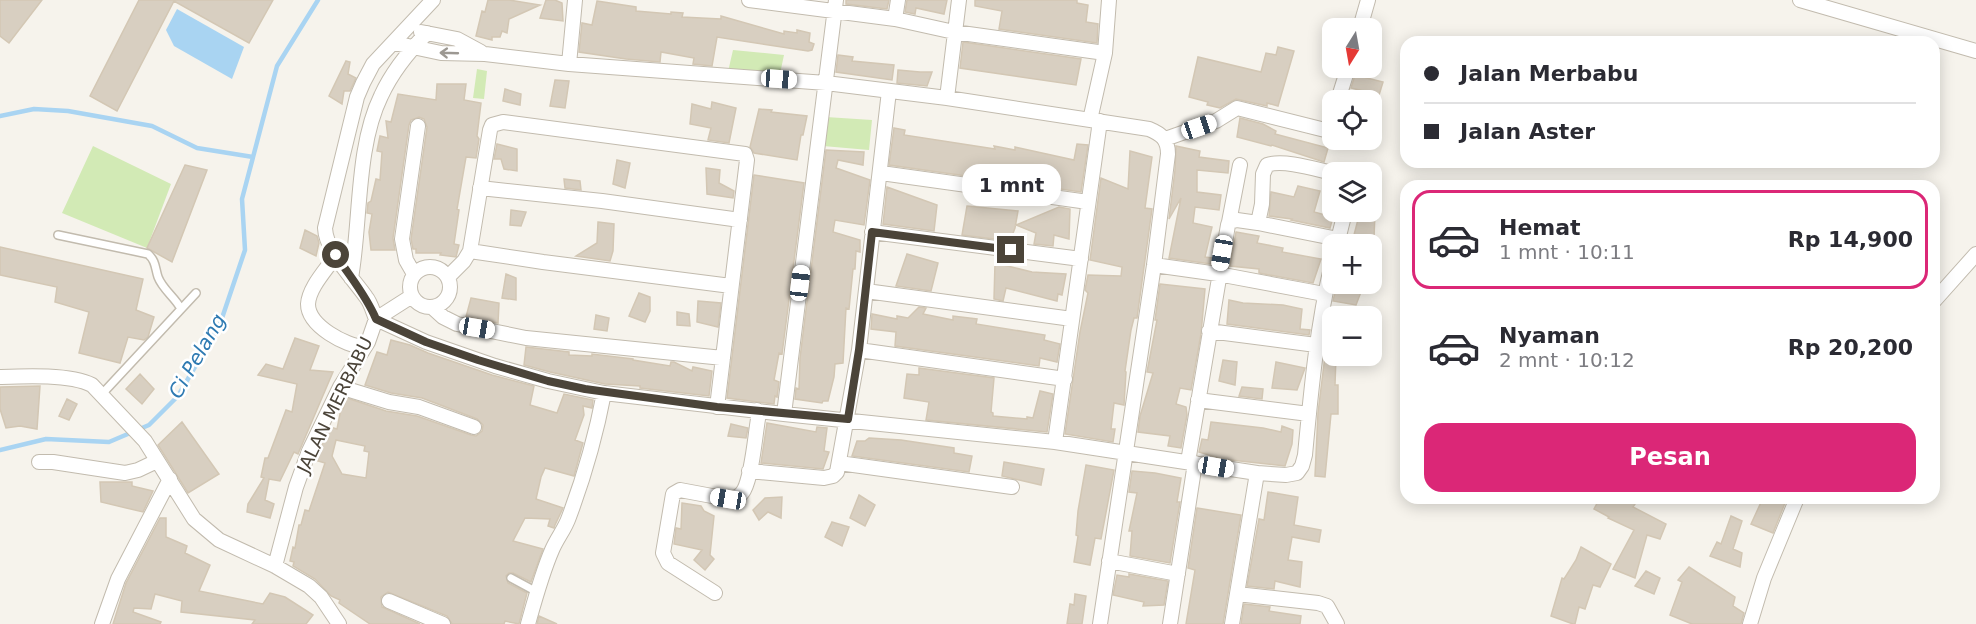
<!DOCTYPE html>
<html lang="id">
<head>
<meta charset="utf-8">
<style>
	:root { --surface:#fff; --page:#f7f7f7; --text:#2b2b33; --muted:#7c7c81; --line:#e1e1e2; --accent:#db2777 }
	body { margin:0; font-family:"DejaVu Sans",sans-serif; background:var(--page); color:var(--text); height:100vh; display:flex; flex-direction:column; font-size:22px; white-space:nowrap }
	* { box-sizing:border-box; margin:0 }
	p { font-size:20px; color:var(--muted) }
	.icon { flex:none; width:33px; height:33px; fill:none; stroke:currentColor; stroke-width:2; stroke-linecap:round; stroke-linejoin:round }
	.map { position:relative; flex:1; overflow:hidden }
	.side { position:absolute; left:1400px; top:180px; width:540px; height:324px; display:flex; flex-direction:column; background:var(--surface); border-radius:18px; box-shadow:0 3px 15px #0003 }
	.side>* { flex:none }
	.hud { position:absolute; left:1400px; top:36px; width:540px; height:132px; border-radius:18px; box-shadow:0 3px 15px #0003; display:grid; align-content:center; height:132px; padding:0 24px; background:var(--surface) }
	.needle { width:39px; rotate:191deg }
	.controls { position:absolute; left:1322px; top:18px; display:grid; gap:12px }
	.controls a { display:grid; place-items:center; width:60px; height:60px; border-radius:12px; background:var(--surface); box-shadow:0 3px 15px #0003; font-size:30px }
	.end { position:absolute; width:27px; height:27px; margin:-14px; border:8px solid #4b4439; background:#fff; box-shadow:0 0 0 3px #fff }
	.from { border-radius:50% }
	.bubble { position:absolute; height:42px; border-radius:18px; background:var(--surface); box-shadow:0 3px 15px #0003; font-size:20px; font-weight:600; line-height:42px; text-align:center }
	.car { position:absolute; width:18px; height:36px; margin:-18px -9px; border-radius:8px; box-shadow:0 0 4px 2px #0007; background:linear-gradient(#fff 24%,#345 0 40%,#fff 0 76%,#345 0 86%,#fff 0) }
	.hud b { display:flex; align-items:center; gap:21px; height:57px; font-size:22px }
	.hud b+b { border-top:2px solid var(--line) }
	.hud i { width:15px; height:15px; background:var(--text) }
	ul { padding:10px 0 0; list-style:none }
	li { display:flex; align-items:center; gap:18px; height:99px; margin:0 12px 9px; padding:0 12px; border:3px solid transparent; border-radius:18px }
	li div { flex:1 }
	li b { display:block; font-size:22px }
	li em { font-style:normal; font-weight:600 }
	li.current { border-color:var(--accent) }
	li>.icon { width:54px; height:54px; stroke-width:1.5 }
	.cta { display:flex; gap:12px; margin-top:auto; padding:12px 24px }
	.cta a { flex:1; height:69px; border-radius:18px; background:var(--accent); color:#fff; font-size:24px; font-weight:600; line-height:69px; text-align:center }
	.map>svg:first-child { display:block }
</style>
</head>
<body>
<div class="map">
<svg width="1976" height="624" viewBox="0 0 1976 624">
	<rect width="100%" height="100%" fill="#f6f3ec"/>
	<path fill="#d2eab5" d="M 733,50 L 784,55 L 778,83 L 727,76 Z
		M 477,69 L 487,71 L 484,99 L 473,98 Z
		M 826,117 L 872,120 L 869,150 L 823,146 Z
		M 93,146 L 171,184 L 147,248 L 62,213 Z"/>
	<path fill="#a9d4f2" d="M 177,9 L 244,47 L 232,79 L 174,46 L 166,30 Z"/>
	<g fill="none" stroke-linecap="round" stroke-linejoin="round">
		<path stroke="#a9d4f2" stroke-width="4.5" d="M 0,116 L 34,109 L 68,111 L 152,126 L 197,148 L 253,157
			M 0,450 L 46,439 L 109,442 L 149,425 L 178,396 L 220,324 L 245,250 L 242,199 L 277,66 L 318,0"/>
	</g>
	<path fill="#d8cfc1" stroke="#d3c7b4" stroke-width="1.5" fill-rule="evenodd" d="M 0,0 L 42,0 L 9,43 L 0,36 Z
		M 139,0 L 273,0 L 249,43 L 174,1 L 117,111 L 90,96 Z
		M 488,0 L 509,0 L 540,5 L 509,19 L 507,33 L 502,31 L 500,37 L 492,37 L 492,40 L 476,36 L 482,11 L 485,12 Z
		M 546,0 L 555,0 L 562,3 L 563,21 L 540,18 Z
		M 846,0 L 889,0 L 887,9 L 846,4 Z
		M 907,0 L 947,0 L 944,14 L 916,8 L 915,14 L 905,12 Z
		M 975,0 L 1077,0 L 1077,3 L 1088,5 L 1086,22 L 1098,24 L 1097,43 L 999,29 L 1002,11 L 975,6 Z
		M 597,1 L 636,7 L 636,11 L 671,14 L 671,12 L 683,13 L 682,17 L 721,19 L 721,16 L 784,34 L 784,31 L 797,33 L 797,30 L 810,33 L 809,42 L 814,44 L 812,50 L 808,51 L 717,37 L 712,66 L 693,64 L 694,58 L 661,52 L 660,62 L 626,59 L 579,52 L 582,23 L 592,25 Z
		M 963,42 L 1081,59 L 1076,85 L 960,68 Z
		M 1278,47 L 1294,51 L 1278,106 L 1267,103 L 1267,106 L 1236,99 L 1220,108 L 1207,105 L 1208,102 L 1189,97 L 1198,57 L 1261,72 L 1266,53 L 1276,55 Z
		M 838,55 L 853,57 L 852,61 L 894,65 L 892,80 L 836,72 Z
		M 346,61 L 350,62 L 348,74 L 356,78 L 350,91 L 344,91 L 342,104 L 329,96 Z
		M 898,70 L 920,72 L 932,72 L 927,86 L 897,83 Z
		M 1355,75 L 1383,82 L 1379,95 L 1351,88 Z
		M 555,80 L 569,81 L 565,108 L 550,106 Z
		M 437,84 L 466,84 L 464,100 L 481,103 L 477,136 L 479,139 L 476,158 L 466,157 L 457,209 L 459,210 L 454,244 L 459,245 L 456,257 L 440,255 L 441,253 L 416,253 L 416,249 L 413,249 L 411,239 L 427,127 L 424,119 L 419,117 L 411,120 L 409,125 L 393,238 L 395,250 L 371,250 L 369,232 L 372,214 L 367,213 L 368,203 L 371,201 L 376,179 L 380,180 L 382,152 L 377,151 L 380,136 L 388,138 L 386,121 L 391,122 L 398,94 L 436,100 Z
		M 505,89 L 521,94 L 520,105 L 503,101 Z
		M 712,102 L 736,108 L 729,143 L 708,140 L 711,128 L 690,124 L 692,104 L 711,109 Z
		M 759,109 L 772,110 L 771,112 L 807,116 L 803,135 L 801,135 L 797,160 L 754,153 L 750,147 Z
		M 1240,118 L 1263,124 L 1276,131 L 1275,134 L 1328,148 L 1324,162 L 1272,145 L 1271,146 L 1237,137 Z
		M 894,128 L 905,130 L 904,135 L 995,149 L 994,146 L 1015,150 L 1015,147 L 1074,160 L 1077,144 L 1088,145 L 1081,192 L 889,165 Z
		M 497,144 L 517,149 L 517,171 L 504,169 L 501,159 L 494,159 Z
		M 1176,146 L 1200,151 L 1199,157 L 1229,161 L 1228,173 L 1197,170 L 1197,192 L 1221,195 L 1219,210 L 1195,207 L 1193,223 L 1212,227 L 1205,257 L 1212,258 L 1211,264 L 1169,258 L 1181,198 L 1169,219 L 1175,170 Z
		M 826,150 L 864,152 L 863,165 L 838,160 L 836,168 L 870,180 L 864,225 L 835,220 L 833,232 L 860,240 L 860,252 L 856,251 L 855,269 L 853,269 L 849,309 L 846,308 L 843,363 L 835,364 L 834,377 L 828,401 L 823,401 L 822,403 L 795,399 L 796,388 L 799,389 L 800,358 Z
		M 1130,151 L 1152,157 L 1145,208 L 1152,209 L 1137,318 L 1134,318 L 1131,330 L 1125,371 L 1126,372 L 1124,405 L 1114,403 L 1111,429 L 1115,429 L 1113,442 L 1065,434 L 1080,332 L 1088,293 L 1085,290 L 1088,275 L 1121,276 L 1122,267 L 1090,260 L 1101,178 L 1128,189 Z
		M 617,160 L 630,163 L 625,188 L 613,184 Z
		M 185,165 L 207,170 L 172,262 L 147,248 Z
		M 706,168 L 720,170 L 719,183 L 734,191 L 733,198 L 707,194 Z
		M 754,175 L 804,183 L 782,354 L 779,353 L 774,380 L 779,382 L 777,397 L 775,396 L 774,404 L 727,398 Z
		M 564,179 L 580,181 L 581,190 L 565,188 Z
		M 1298,186 L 1320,191 L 1314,212 L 1333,217 L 1330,228 L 1291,220 L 1292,219 L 1269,216 L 1271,192 L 1294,197 Z
		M 887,187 L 937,205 L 934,231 L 883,224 Z
		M 967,206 L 1018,211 L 1015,228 L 1010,241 L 962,235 Z
		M 1059,207 L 1070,209 L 1069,239 L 1054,235 L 1053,246 L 1034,244 L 1036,233 L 1016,225 Z
		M 511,210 L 526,212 L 521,226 L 510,225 Z
		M 1360,212 L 1375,212 L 1374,238 L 1354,235 Z
		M 598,222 L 614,224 L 613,251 L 610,261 L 576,256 L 597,243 Z
		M 305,230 L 317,236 L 319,243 L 316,256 L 300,248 Z
		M 1236,232 L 1259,236 L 1257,243 L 1283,248 L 1282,252 L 1321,259 L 1313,283 L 1259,273 L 1259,269 L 1230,266 Z
		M 0,247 L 143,279 L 136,310 L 154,317 L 148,337 L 144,340 L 128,337 L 120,363 L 79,353 L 89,312 L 55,302 L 57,287 L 0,275 Z
		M 907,254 L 938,263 L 931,291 L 896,286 Z
		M 995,263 L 1032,272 L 1066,274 L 1062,295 L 1058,294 L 1057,301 L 1006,288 L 1003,301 L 994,299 Z
		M 506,274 L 516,278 L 516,300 L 502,298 Z
		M 1160,284 L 1205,289 L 1201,334 L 1191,390 L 1180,388 L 1176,404 L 1186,407 L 1187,415 L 1181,448 L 1168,446 L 1170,436 L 1138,432 L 1140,416 L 1153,373 L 1147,372 L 1157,320 L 1155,320 Z
		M 1337,284 L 1364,284 L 1356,305 L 1333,301 Z
		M 639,293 L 650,297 L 650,311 L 645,322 L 629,316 Z
		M 471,298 L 499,303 L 498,323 L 466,317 Z
		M 1229,300 L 1243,303 L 1283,305 L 1302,309 L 1300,329 L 1310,330 L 1309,335 L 1227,324 Z
		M 698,301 L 721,303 L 718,327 L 697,322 Z
		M 919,307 L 926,308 L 923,314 L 953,320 L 953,316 L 977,319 L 976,324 L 1045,335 L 1044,340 L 1060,344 L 1057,362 L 1040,358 L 1039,366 L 895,346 L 896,332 L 871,329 L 872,314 L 897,319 L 897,316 L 908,318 Z
		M 677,312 L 689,314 L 690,326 L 677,325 Z
		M 596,315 L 609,318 L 607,331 L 594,329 Z
		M 295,338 L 319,346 L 310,370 L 333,372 L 298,454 L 294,452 L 280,481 L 269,479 L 265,500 L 274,504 L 270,518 L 247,512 L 248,504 L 264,478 L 261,477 L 265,458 L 268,458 L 286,410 L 292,412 L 297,384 L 258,375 L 266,364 L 283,369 Z
		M 391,340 L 410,345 L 428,353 L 492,375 L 534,386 L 530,405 L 557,413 L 564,394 L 593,400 L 592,408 L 583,406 L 584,415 L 575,440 L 583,443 L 574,476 L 545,468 L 541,477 L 536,499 L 563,508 L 555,525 L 554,528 L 548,526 L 550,519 L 525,518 L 513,541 L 543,549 L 531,582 L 513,573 L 509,573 L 506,576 L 508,583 L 527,593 L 519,624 L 505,621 L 504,624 L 452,624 L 447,616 L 388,592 L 381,597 L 382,607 L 420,624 L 370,624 L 339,603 L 340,600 L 331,596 L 315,579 L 293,566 L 294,562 L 290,561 L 293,547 L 295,548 L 299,525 L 301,525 L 305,510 L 309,511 L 325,463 L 315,460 L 330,427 L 337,429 L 341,409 L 343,409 L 347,398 L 386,411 L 417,416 L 471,435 L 476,436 L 482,431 L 483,425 L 477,419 L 422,398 L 391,393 L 365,385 L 377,352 L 387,355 ZM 336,440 L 365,446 L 364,451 L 369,452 L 366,478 L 342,474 L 332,456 Z
		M 526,347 L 569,352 L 569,355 L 592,356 L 592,354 L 633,359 L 633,360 L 670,366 L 671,362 L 674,362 L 692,371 L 693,367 L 712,371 L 709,396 L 640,388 L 640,386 L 605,384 L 550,372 L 524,365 Z
		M 1325,356 L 1336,356 L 1335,385 L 1338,385 L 1338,414 L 1331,414 L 1325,477 L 1315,476 L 1318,413 Z
		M 1223,360 L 1237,362 L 1235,385 L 1219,381 Z
		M 1276,362 L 1305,368 L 1297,390 L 1272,388 Z
		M 919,368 L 994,378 L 991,412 L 993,413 L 993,416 L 1027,419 L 1027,417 L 1033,418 L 1040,391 L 1053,394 L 1047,432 L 926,420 L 929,402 L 904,398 L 907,374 L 919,375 Z
		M 140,374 L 154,389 L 142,404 L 126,389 Z
		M 40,386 L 37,429 L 20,426 L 6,428 L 0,409 L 0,387 Z
		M 1242,387 L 1263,389 L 1262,399 L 1239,396 Z
		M 67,399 L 77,404 L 69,420 L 59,416 Z
		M 182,422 L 219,474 L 188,493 L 158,445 Z
		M 1211,422 L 1263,428 L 1281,432 L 1282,426 L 1293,430 L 1292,444 L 1285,466 L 1222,459 L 1199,452 L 1202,439 L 1208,440 Z
		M 767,423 L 816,432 L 817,427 L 827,428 L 824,451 L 829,452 L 823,469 L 761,463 Z
		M 731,424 L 748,428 L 746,438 L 728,436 Z
		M 869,438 L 901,440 L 954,448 L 954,453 L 972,456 L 969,472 L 852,456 L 857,441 L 865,441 Z
		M 1004,462 L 1044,469 L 1041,485 L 1002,476 Z
		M 1086,465 L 1114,470 L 1101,539 L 1095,538 L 1090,565 L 1074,562 L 1078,536 L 1076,535 L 1078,511 Z
		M 1132,471 L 1155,473 L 1181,478 L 1177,502 L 1180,502 L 1170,563 L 1130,556 L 1132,531 L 1129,531 L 1137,493 L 1129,492 Z
		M 100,482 L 132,482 L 132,486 L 153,491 L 143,512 L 101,502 Z
		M 1268,492 L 1298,497 L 1294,525 L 1321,530 L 1319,542 L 1292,537 L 1288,560 L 1302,562 L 1300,587 L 1275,581 L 1274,589 L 1247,586 L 1259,519 L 1264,520 Z
		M 859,495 L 875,505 L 865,526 L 850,518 Z
		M 782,497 L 781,518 L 768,512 L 759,520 L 753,510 L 765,498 Z
		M 1600,498 L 1625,498 L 1635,504 L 1633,507 L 1666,524 L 1660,539 L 1647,535 L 1635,578 L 1613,569 L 1634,530 L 1608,518 L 1609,517 L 1594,509 Z
		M 1763,498 L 1787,498 L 1773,533 L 1751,524 Z
		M 682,503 L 701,506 L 704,511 L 714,516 L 710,555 L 714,559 L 705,570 L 694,560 L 702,550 L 674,544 L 676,528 L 681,529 Z
		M 1197,508 L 1241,515 L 1223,624 L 1186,624 L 1195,570 L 1188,568 Z
		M 1731,516 L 1742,521 L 1733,549 L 1742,553 L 1740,567 L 1710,556 L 1717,542 L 1721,544 Z
		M 160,518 L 166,518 L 166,537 L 187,546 L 185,553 L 210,565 L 199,591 L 263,604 L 270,593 L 285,597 L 313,615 L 306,624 L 252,624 L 255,620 L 181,612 L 182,601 L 155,594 L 151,609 L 134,608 L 133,612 L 161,622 L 160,624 L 113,624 L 126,583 Z
		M 832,522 L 849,527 L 842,546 L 825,537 Z
		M 1581,547 L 1611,564 L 1600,587 L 1593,585 L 1585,609 L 1579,607 L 1575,624 L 1573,624 L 1551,616 L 1562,578 L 1564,579 L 1576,560 Z
		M 1689,567 L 1735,597 L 1733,606 L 1744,613 L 1741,624 L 1692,624 L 1670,615 L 1682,582 L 1678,580 Z
		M 1646,571 L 1660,578 L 1654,594 L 1635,586 Z
		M 1129,574 L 1168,581 L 1164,605 L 1143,606 L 1144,602 L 1113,595 L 1117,575 L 1129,577 Z
		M 1075,594 L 1086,596 L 1082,624 L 1067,624 L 1070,604 L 1074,605 Z
		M 1244,604 L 1270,607 L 1269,611 L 1301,616 L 1300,624 L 1241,624 Z
		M 539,616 L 557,624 L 537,624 Z"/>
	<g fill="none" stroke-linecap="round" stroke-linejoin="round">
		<g stroke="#c2bbae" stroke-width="10">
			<path id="service" d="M 58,235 L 148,254 C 156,261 155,268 158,277 C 163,290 175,297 181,309
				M 102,394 L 196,293
				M 511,578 L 537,592"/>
		</g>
		<g stroke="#c2bbae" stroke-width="16">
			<path id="minor" d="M 749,0 L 895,19 L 954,32 L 1105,53
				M 1800,0 L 1976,51
				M 895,19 L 898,0
				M 1360,28 L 1368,0
				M 421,32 L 457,39 L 481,52
				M 394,43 L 441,53 L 485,54 L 569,64 L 826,83 L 947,98 L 1149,129 C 1161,134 1168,139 1168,154 L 1154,265 L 1100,624
				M 569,64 L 575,0
				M 947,98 L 959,0
				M 1338,100 L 1348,68
				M 1090,120 L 1105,53 L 1109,0
				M 1165,139 L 1216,121 L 1237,108 L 1329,131 L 1332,120
				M 881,173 L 1088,202
				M 480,188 L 602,201 L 740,220
				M 1229,222 L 1240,165
				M 1258,223 L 1338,239
				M 872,232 L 1081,259
				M 1337,244 L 1345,212
				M 470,251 L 543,262 L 731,286
				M 336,255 C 327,269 309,287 308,304 C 308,326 346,346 364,347
				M 1154,265 L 1218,274 L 1324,294
				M410 287a20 20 0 1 1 40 0a20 20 0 1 1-40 0Z
				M 414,274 L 406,260 L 402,239 L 418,126
				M 448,277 L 464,261 L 470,251 L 490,130 L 492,125 L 503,122 L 745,154 L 747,160 L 717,407
				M 351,278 C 361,221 356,147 381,96 C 392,72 408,52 427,33
				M 866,291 L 1072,319
				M 1934,301 L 1976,254
				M 432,307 L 443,317 L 457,324 L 526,338 L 723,358
				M 376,319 L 426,342 L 495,366 L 548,381 L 604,393 L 784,414 L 1055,442 L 1257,473 L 1286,475 L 1297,473 L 1302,466 L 1305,455 C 1311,391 1317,326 1332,263
				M 376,319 L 412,296
				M 1209,331 L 1316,345
				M 859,350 L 1065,379
				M 0,377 C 25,376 70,374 92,385 L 145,441 L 194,519 L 219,540 L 275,566 L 309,586 L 321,597 L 339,624
				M 340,387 L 389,402 L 419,407 L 474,427
				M 1198,400 L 1309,414
				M 784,414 L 836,0
				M 1055,442 L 1100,121
				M 39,462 L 53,462 L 125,473 L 138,470 L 157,461
				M 1188,462 L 1228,225 L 1229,222 L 1237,220 L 1258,223 L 1262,204 L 1263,174 L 1267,165 C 1283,159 1315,169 1332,173
				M 839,463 L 1012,487
				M 749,471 L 824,478 L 833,476 L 837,472 L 859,350 L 889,91
				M 1109,561 L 1178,574
				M 275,566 L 296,487 L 309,451 L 340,387 L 368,342 L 376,319 C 373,312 371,303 366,297 C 353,278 326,252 325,228 L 357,97 L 363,83 L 373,64 L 433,0
				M 715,593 L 668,563 L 663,553 L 673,494 L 680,490 L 728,499 C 735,498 740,497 744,490 C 752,475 755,437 758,419 L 757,410
				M 1237,594 L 1318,603 L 1327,606 L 1337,624
				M 389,601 L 443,624
				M 102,624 L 118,579 L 170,479
				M 528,624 C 535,599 542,573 552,550 C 557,538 565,529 569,517 C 584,477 596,435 604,393
				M 1170,624 L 1195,463
				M 1232,624 L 1257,473
				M 1750,624 L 1764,578 L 1797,498"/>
		</g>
		<use href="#service" stroke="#fff" stroke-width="7"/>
		<use href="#minor" stroke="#fff" stroke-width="14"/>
	</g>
	<defs><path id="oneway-shaft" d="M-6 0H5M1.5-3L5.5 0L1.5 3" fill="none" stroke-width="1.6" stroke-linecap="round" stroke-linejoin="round" transform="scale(1.5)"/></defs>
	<use stroke="#9c9892" href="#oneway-shaft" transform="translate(449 53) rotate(-178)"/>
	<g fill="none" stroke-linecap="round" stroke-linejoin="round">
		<path stroke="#4b4439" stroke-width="8" d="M 336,255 C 350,277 366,295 376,319 L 426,342 L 478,360 L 548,381 L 585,389 L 717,407 L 848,419 L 859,350 L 872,232 L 1011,250"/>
	</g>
	<g text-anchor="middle" stroke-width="5" stroke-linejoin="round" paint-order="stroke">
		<g font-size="18" fill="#4b4439" stroke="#fff">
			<text transform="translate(335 405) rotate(-64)" y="6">JALAN MERBABU</text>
		</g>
		<g font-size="20" font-style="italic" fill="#2e7ab2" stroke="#fff">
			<text transform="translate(197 356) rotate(-60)" y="7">Ci Pelang</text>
		</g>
	</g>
</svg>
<div class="controls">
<a><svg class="needle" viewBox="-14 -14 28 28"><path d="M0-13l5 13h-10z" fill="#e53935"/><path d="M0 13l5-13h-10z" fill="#7c7c81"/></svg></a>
<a><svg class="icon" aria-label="locate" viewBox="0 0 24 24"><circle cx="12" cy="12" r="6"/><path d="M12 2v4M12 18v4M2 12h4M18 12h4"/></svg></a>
<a><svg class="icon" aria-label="layers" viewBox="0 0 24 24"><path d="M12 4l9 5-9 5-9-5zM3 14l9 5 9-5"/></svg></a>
<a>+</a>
<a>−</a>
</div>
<i class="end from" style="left:336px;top:255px"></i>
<i class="end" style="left:1011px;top:250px"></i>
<div class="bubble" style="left:962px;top:164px;width:99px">1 mnt</div>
<i class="car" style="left:779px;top:79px;rotate:94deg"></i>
<i class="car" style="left:1199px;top:127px;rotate:71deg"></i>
<i class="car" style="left:1222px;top:253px;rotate:190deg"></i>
<i class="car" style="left:800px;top:283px;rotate:7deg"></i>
<i class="car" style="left:477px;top:328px;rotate:100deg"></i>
<i class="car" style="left:1216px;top:467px;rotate:99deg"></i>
<i class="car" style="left:728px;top:499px;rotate:280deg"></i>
<div class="hud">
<b><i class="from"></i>Jalan Merbabu</b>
<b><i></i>Jalan Aster</b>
</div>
<section class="side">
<ul>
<li class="current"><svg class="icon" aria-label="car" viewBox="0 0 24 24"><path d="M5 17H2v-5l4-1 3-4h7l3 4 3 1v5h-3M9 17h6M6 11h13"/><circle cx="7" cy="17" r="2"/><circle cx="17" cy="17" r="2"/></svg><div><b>Hemat</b><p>1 mnt · 10:11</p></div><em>Rp 14,900</em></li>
<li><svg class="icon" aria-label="car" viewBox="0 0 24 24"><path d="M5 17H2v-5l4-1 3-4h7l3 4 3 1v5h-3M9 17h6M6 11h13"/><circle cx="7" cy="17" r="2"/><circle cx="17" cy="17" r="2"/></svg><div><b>Nyaman</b><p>2 mnt · 10:12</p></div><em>Rp 20,200</em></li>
</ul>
<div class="cta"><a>Pesan</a></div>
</section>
</div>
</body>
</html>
